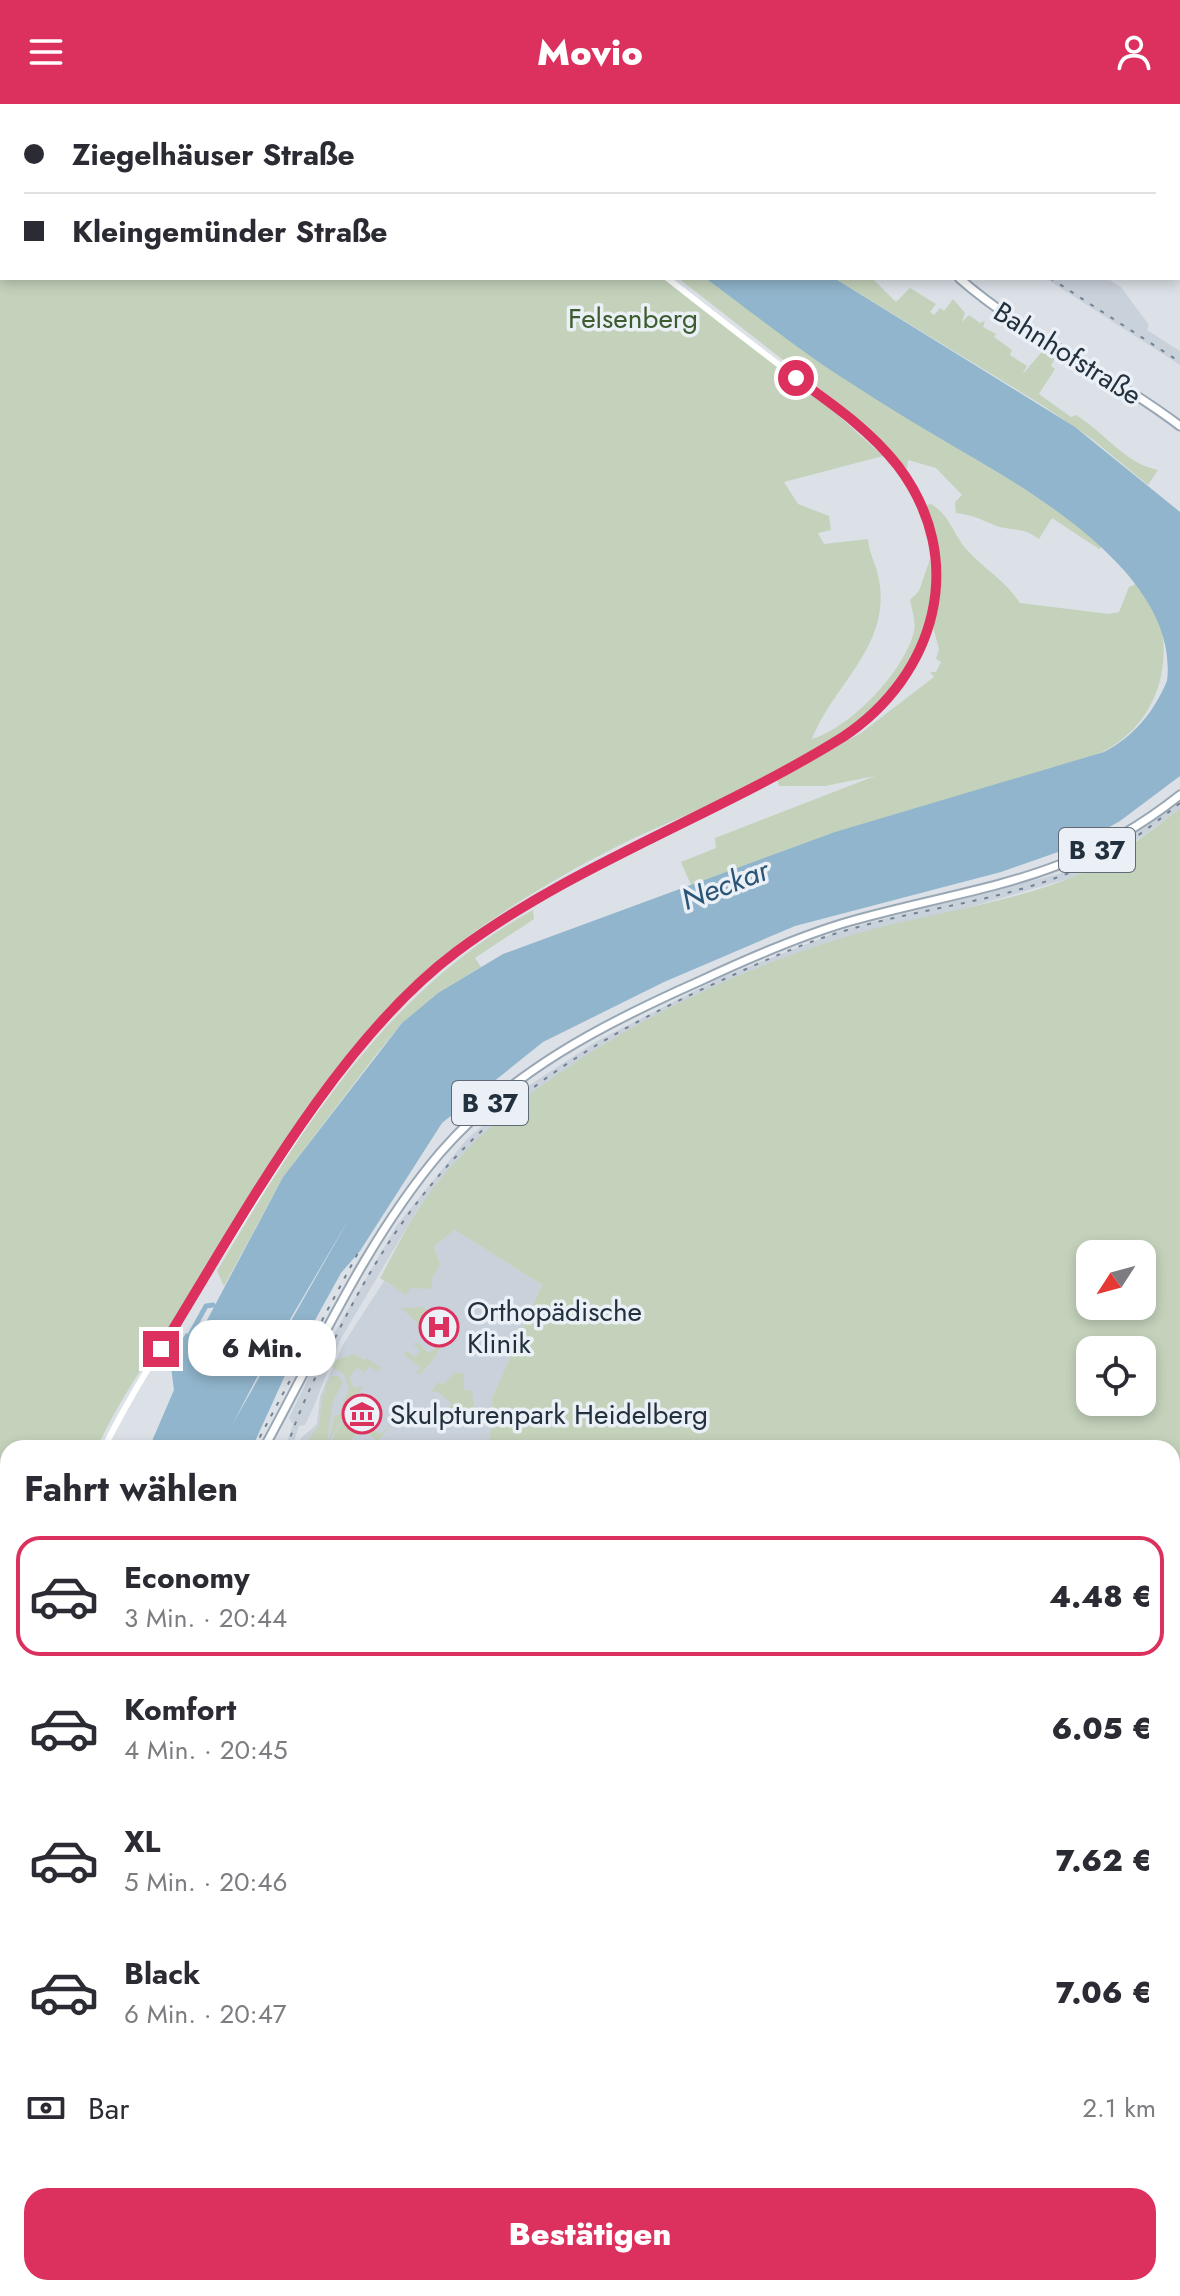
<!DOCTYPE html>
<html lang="de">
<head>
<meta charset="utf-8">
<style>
	:root { --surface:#fff; --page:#f7f7f7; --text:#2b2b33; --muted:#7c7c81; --line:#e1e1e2; --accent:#dc305e }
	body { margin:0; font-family:Jost,sans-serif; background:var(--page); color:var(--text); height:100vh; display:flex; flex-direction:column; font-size:30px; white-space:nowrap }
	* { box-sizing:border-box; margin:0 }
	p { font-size:26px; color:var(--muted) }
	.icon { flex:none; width:44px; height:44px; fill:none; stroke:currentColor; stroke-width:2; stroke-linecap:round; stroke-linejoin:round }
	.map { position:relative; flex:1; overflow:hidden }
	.details { position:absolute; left:0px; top:1336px; width:1180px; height:856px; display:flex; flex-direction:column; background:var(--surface); border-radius:24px 24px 0 0; box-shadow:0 4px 12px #0003 }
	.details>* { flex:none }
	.top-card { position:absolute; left:0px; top:0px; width:1180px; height:176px; box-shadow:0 4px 12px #0003; display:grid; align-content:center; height:176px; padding:0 24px; background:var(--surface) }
	.needle { width:52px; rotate:234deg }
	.fabs { position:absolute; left:1076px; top:1136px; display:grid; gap:16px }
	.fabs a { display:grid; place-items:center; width:80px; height:80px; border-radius:16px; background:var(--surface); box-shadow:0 4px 12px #0003; font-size:40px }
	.end { position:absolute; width:36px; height:36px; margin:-18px; border:10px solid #dc305e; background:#fff; box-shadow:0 0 0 4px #fff }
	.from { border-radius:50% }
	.bubble { position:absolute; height:56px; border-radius:24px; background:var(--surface); box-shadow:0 4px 12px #0003; font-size:26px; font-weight:800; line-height:56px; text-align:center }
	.top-card b { display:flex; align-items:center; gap:28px; height:76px; font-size:30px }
	.top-card b+b { border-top:2px solid var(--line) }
	.top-card i { width:20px; height:20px; background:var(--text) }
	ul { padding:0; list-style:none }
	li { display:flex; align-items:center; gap:24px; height:120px; margin:0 16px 12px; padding:0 8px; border:4px solid transparent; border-radius:24px }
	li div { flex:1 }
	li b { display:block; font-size:30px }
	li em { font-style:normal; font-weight:800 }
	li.on { border-color:var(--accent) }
	li>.icon { width:72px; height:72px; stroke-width:1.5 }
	h2 { padding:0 24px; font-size:36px; line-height:96px }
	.pay { display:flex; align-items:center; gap:20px; height:88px; padding:0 24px; font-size:30px }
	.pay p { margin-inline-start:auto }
	.cta { display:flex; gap:16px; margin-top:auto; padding:16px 24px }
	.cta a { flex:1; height:92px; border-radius:24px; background:var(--accent); color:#fff; font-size:32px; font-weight:800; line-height:92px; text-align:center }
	header { display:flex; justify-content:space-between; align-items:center; height:104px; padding:0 24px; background:var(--accent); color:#fff; font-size:36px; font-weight:800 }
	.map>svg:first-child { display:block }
</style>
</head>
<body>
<header><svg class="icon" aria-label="menu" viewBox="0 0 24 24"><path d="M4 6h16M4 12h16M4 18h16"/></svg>Movio<svg class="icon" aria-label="person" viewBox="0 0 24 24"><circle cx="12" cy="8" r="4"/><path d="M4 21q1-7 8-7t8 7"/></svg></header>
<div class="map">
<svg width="1180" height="2192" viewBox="0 0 1180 2192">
	<rect width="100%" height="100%" fill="#dbe1e7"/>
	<path fill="#c9d1da" d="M 1045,174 L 1107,174 L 1121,183 L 1149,221 L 1147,226 L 1180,247 L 1180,261 Z
		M 1180,696 L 1180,704 L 1140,734 L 1074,773 L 769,861 L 609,937 L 543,981 L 460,1053 L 419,1103 L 340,1236 L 314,1302 L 305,1321 L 299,1322 L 292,1344 L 285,1344 L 293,1320 L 289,1314 L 309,1273 L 397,1121 L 466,1036 L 528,982 L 597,937 L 722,873 L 845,825 L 1062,769 L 1117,742 Z
		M 455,1126 L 542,1181 L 492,1294 L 493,1315 L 487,1344 L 299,1344 L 301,1334 L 317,1320 L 320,1292 L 344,1239 L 384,1177 L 406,1190 L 410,1184 L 432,1175 L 440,1161 L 434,1142 Z"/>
	<path fill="#c4d2bb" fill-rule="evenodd" d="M 0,0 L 471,0 L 2,2 L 2,174 L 663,174 L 775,254 L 883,352 L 784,378 L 798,400 L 829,412 L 831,426 L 818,429 L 824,440 L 868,435 C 869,449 875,458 878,471 C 894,540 834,579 812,635 C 850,624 905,567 914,527 C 916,517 912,506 910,496 L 919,487 L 930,455 C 947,619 753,679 634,734 C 574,763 502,805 449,847 C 343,933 276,1057 204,1170 C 168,1227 125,1283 97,1344 L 8,1344 L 8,1468 L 0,1470 Z
		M 678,174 L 705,174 L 852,280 L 1034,387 L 1108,439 L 1099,445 L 1052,414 L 1039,435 C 1020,421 1011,428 994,421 C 980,415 972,411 956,409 L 955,398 L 962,391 L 936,364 L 908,356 L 907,365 L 846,305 Z
		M 834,174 L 872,174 L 896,198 L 910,184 L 936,200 L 930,208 L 934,211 L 940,204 L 944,207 L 953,195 L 965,209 L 962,218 L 969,211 L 980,219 L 985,217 L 983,223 L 996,230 L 994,233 L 1012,246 L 1010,251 L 1027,262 L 1022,271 L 1046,243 L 1051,250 L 1057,249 L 1051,262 L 1055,265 L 1039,290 L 1071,313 L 1076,311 C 1105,329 1126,360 1158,366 L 1148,381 L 1092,335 L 1042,301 Z
		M 931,400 C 950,411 953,430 966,445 C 986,467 1003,474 1020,499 L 1109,510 L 1119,508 L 1129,483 L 1145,476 C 1180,540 1167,619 1096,651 L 836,728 L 691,781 L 681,758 L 716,744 L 715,734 L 875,672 L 825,682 L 779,682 L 777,675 L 861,629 L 934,573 L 930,568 L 936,568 L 941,558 L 936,555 L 939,545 L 933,523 L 938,499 L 940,459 L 926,401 Z
		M 1180,704 L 1180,2192 L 553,2192 L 545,2184 L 1172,2184 L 1172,1344 L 487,1344 L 493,1316 L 492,1294 L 542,1181 L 455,1126 L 434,1142 L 440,1161 L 432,1175 L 432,1185 L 411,1184 L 406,1191 L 380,1174 C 398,1142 410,1113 435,1082 C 529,962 717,869 862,828 C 932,809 1006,800 1073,773 C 1113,757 1147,730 1180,704 ZM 1090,1150 L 1142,1150 L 1142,1202 L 1090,1202 ZM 1142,1246 L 1142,1298 L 1090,1298 L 1090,1246 Z
		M 533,806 L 534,815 L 475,854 L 481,863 L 438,889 L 402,919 L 375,952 L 283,1073 L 224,1182 L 217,1167 C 301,1026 386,887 533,806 Z
		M 422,1203 L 441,1215 C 449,1237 435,1256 419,1271 L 416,1269 L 420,1264 L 404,1250 L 407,1247 L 415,1253 L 420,1246 L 413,1240 L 416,1238 L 429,1249 L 438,1242 L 429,1235 L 432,1232 L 401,1204 Z
		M 354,1250 L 364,1256 L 367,1254 L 381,1264 L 377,1268 L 370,1262 L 364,1269 L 358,1263 L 349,1273 L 354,1284 L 363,1282 L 328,1339 L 335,1311 L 339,1311 L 349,1284 L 344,1270 L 332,1263 L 336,1256 Z
		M 455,1268 L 464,1270 L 464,1286 L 472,1286 L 475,1314 L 437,1321 L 435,1319 L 452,1300 L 437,1287 L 431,1288 L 438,1278 L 442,1281 Z
		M 332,1272 L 339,1272 L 343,1279 L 333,1297 L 326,1344 L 302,1344 L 319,1321 L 323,1288 L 326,1289 L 325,1282 Z
		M 349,1311 L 362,1312 L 379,1330 L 390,1323 L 377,1337 L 362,1324 L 344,1344 L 330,1344 L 336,1327 Z
		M 8,1503 L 8,2024 L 0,2030 L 0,1507 Z"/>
	<path fill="#91b5cc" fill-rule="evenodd" d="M 705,174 L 834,174 L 1075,323 L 1180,408 L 1180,672 L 1120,717 L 1075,742 L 1001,768 L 795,822 L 664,878 L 543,938 L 442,1019 L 360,1147 L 341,1169 L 287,1267 L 252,1344 L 149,1344 L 174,1286 L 170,1255 L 186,1229 L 197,1235 L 283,1073 L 402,919 L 438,889 L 503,850 L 835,728 L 1104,648 C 1133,633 1154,608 1167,577 C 1180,472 1032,388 960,346 C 924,325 887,303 852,280 C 801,248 753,209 705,174 ZM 350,1113 L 232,1321 L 264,1260 Z"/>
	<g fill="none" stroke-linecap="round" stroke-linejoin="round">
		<path stroke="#91b5cc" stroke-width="5" d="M 190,1231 L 206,1202 L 213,1201"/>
		<g stroke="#99a7b4" stroke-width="11">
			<path id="primary" d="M 770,0 L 772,2
				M 777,0 L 778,2
				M 959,174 C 1026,233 1109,268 1180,322
				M 264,1344 C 318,1245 367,1135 440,1049 C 511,967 603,920 700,877 C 749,854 799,832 851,817 C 980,781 1069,779 1180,691
				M 403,2184 L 407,2192
				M 409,2184 L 413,2192"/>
		</g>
		<path stroke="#fff" stroke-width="6" d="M 474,0 L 476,2
			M 104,1344 C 137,1277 180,1215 220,1152 C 297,1029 372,902 496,820 C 606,748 732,703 843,633 C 887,604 923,562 933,508 C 955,386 864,323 778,260 C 741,232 704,203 667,174
			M 309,2184 L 312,2192"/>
		<use href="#primary" stroke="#fff" stroke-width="7"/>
		<path stroke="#738292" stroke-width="2" stroke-dasharray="4 8" stroke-linecap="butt" d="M 794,0 L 796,2
			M 809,0 L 811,2
			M 1050,174 L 1180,258
			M 254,1344 L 359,1147
			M 287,1344 C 300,1301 321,1262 341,1222 C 429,1048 531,966 705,884 C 753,862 800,839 851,825 C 933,801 1024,795 1101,754 C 1129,740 1155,719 1180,699
			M 430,2184 L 434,2192"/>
	</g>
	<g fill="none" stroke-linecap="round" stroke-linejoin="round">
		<path stroke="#dc305e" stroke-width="10" d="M 161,1245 C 240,1117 335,939 456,848 C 575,759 718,711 843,633 C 936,571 969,456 898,362 C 870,326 832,300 796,274"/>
	</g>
	<defs>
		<g id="hospital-ring" transform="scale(2)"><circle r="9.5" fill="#eaf0f5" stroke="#dc305e" stroke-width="1.5"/><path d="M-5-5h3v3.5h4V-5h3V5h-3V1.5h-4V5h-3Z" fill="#dc305e"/></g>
		<g id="museum-ring" transform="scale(2)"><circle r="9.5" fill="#eaf0f5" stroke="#dc305e" stroke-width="1.5"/><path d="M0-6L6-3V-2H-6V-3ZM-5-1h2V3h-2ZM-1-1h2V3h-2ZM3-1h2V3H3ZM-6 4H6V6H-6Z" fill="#dc305e"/></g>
	</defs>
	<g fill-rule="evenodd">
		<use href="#hospital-ring" x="439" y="1223"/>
		<use href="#museum-ring" x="362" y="1310"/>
	</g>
	<g text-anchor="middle" stroke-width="7" stroke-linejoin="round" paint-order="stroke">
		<g fill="#eaf0f5" stroke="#5f6a76" stroke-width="2">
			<rect x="1059" y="724" width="76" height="44" rx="6"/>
			<rect x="452" y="977" width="76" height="44" rx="6"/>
		</g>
		<g font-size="26" font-weight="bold" fill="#23313f">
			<text x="1097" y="755">B 37</text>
			<text x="490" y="1008">B 37</text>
		</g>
		<g font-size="28" fill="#3d5c2f" stroke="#eaf0f5">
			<text x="633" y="224">Felsenberg</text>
		</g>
		<g font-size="28" fill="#23313f" stroke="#eaf0f5">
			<text transform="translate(1068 249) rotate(32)" y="10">Bahnhofstraße</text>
		</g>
		<g font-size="28" fill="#23313f" stroke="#eaf0f5" text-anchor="start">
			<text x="467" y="1217">Orthopädische<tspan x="467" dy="32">Klinik</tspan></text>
			<text x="390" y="1320">Skulpturenpark Heidelberg</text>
		</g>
		<g font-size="30" font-style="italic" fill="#2a5576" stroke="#eaf0f5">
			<text transform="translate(725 781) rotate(-21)" y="10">Neckar</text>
		</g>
	</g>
</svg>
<div class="fabs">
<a><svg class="needle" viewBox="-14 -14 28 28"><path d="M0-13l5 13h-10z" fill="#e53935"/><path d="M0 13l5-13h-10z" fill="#7c7c81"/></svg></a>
<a><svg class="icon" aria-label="locate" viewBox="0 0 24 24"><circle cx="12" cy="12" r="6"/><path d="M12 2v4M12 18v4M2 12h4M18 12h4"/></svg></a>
</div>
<i class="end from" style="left:796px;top:274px"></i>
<i class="end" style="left:161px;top:1245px"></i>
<div class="bubble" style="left:188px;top:1216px;width:148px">6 Min.</div>
<div class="top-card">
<b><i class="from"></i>Ziegelhäuser Straße</b>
<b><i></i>Kleingemünder Straße</b>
</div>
<section class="details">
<h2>Fahrt wählen</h2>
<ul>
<li class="on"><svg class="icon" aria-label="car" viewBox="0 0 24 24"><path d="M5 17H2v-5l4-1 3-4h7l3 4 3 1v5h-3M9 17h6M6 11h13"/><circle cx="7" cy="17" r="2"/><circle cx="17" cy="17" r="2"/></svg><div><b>Economy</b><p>3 Min. · 20:44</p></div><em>4.48 €</em></li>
<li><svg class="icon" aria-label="car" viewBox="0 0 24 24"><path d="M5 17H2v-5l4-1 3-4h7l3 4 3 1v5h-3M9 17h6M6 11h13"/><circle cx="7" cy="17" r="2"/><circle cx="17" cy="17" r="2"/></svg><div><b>Komfort</b><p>4 Min. · 20:45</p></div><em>6.05 €</em></li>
<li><svg class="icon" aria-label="car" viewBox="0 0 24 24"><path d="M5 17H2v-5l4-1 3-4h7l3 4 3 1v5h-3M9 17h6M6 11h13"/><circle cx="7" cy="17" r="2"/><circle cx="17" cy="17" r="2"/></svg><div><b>XL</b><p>5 Min. · 20:46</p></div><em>7.62 €</em></li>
<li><svg class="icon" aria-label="car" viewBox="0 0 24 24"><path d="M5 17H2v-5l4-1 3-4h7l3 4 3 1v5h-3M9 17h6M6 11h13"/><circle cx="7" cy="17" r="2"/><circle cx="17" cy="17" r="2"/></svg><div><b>Black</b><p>6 Min. · 20:47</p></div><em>7.06 €</em></li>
</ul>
<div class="pay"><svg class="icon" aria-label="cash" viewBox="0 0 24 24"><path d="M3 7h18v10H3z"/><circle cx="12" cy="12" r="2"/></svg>Bar<p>2.1 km</p></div>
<div class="cta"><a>Bestätigen</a></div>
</section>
</div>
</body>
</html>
